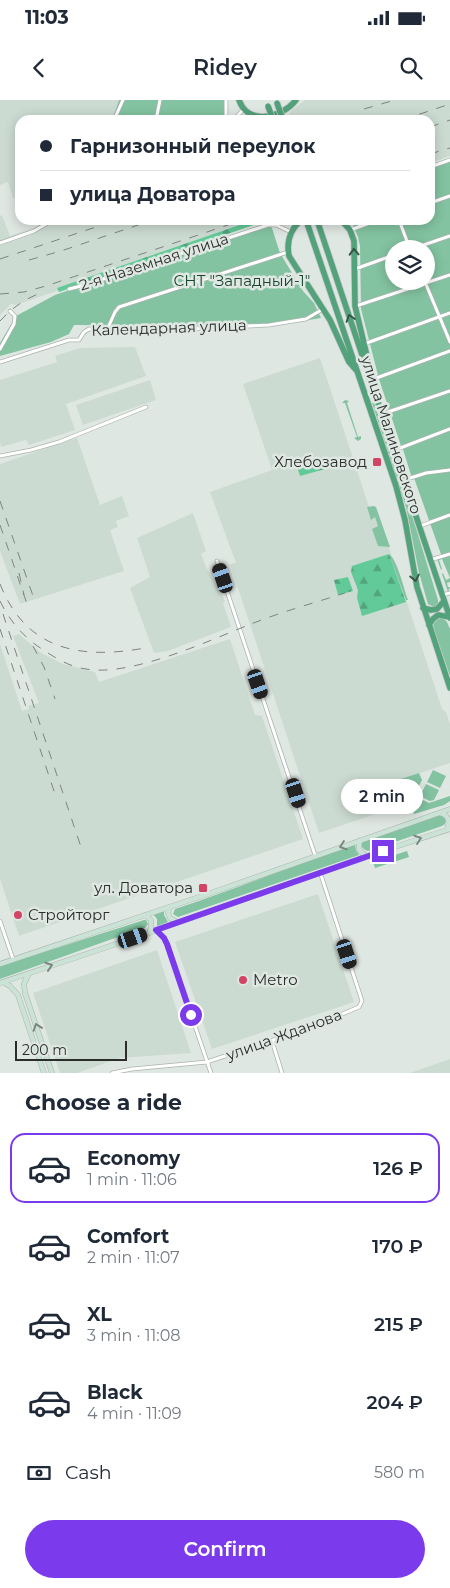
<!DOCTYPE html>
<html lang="en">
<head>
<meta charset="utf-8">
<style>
	:root { --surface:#fff; --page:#f6f6f7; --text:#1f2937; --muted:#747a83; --line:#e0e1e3; --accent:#7c3aed }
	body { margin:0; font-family:Montserrat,sans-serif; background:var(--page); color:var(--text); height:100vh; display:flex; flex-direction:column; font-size:19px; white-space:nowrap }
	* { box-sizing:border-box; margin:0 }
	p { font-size:16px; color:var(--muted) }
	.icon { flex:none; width:28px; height:28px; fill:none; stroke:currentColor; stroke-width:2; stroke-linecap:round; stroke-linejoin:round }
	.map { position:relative; height:973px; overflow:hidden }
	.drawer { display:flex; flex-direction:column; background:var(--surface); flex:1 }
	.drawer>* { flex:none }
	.banner { position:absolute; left:15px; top:15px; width:420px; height:110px; border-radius:15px; box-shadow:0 2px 12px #0003; display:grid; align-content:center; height:110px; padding:0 25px; background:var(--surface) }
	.fabs { position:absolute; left:385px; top:140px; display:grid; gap:10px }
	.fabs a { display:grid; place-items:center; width:50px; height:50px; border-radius:50%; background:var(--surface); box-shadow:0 2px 12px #0003; font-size:25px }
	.scale { position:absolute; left:15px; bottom:12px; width:112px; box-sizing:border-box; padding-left:5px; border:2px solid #2a2d2b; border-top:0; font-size:14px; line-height:18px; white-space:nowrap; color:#2a2d2b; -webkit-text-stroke:4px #dfe7e2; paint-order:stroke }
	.end { position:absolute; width:22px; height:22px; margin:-11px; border:6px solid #7c3aed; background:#fff; box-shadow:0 0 0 2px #fff }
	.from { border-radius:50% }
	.bubble { position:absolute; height:35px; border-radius:18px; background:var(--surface); box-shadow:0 2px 12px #0003; font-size:16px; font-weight:600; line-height:35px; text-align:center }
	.car { position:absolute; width:15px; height:30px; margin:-15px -8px; border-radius:6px; box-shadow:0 0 4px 1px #0007; background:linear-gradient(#222 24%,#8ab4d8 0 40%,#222 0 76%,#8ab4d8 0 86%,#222 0) }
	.banner b { display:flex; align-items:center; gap:18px; height:48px; font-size:19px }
	.banner b+b { border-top:1px solid var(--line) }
	.banner i { width:12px; height:12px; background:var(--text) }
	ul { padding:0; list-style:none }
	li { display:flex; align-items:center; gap:15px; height:70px; margin:0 10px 8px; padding:0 15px; border:2px solid transparent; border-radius:15px }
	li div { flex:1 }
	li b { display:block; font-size:19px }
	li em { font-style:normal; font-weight:600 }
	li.on { border-color:var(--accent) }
	li>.icon { width:45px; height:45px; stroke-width:1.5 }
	h2 { padding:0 25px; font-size:22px; line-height:60px }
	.pay { display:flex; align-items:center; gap:12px; height:55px; padding:0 25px; font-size:19px }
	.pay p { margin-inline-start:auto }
	.action { display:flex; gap:10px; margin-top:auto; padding:10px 25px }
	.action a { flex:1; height:58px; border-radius:30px; background:var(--accent); color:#fff; font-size:20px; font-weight:600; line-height:58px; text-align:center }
	.status { display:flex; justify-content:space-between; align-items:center; height:35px; padding:0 25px; background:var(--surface); direction:ltr }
	.status svg { height:14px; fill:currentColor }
	header { display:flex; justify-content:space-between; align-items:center; height:65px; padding:0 25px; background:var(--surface); font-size:22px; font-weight:600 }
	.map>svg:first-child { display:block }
</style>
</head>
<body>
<div class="status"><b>11:03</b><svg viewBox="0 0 49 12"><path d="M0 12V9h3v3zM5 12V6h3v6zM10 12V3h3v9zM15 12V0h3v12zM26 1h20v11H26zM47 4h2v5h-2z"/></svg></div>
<header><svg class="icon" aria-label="back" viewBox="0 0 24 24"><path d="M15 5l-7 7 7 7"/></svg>Ridey<svg class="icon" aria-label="search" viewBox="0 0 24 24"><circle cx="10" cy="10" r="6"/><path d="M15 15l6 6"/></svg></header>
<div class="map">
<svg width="450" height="973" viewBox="0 0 450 973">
	<defs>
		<pattern id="forest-firs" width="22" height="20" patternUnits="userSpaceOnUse" patternTransform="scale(1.25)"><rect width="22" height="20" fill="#62ca98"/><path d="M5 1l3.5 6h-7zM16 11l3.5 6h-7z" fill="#51a47c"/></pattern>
	</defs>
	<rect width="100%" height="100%" fill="#dfe7e2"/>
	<path fill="#ccdbd2" d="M 0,0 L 119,0 L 112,20 L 20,20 L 20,101 L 17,103 L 15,98 L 13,98 L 8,82 L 0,85 Z
		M 305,0 L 450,0 L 450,56 L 430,63 L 430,20 L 286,20 L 292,10 Z
		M 2,115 L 10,136 L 53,121 L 54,120 L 263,120 L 16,205 L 11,204 L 0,215 L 0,116 Z
		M 135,247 L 146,276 L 66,304 L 75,330 L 29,345 L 26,340 L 1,347 L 0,342 L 0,280 L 57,262 L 55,256 L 80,248 Z
		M 320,258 L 372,416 L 378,414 L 442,609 L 446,612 L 450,624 L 450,663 L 402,679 L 408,703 L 319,733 L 230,464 L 236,463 L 210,392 L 272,370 L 243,284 Z
		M 150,280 L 156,300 L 83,325 L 76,305 Z
		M 77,338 L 100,405 L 122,396 L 129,416 L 116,421 L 118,427 L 110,430 L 124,471 L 20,504 L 0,451 L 0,364 Z
		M 193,413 L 206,451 L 201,454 L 206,467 L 225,501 L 223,503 L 231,527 L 168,551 L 154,553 L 130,488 L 150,477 L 137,438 Z
		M 19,534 L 41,553 L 63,564 L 95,572 L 99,582 L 230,539 L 255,615 L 262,616 L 303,739 L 19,836 L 0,779 L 0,544 L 22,611 L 29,609 L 28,606 L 39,603 L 13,536 Z
		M 318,794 L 354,902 L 212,949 L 175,842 Z
		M 157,850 L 191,953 L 120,958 L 77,973 L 60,973 L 33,893 Z
		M 450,959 L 450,973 L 410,973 Z"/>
	<path fill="#83c3a1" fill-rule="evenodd" d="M 119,0 L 227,0 L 226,20 L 112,20 Z
		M 450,58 L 450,482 L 447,483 L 448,487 L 450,487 L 448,492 L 442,474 L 443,473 L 446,480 L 450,478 L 442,459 L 439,460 L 442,469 L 441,470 L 437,459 L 442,457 L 413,375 L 411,375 L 402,346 L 401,346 L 379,279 L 361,209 L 360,146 L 358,137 L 351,120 L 430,120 L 430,65 ZM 394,149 L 426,149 L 426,181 L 394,181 Z
		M 270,122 L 280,153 L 303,191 L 314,203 L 321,218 L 271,226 L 74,225 L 69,234 L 51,242 L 0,256 L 0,243 L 16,216 L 55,195 Z
		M 345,300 L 349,301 L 347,303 L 358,337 L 361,336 L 361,339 L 358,341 L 354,338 L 357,337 L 345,303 L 342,303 Z
		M 374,302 L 416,428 L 438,500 L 438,504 L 434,507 L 428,504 L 419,473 L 406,407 L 372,303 Z
		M 374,406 L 376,407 L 390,447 L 378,446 L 372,429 L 378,426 L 375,417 L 371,420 L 367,407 Z
		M 389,454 C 397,459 404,489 408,500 L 406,500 Z
		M 443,518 L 447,522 L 450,529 L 450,576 L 433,527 C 434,522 437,518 443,518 Z
		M 433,670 L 446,676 L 440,688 L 427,682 Z
		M 419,673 L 422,680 L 409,705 L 401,679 Z
		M 426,684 L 439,690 L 434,700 L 430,701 L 420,696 Z
		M 450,696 L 450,701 L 444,705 L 414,714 L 413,709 L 419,698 L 429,703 Z
		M 440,715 L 443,716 L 446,720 L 445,724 L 442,726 L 368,751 L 365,750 L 362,747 L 362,742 L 365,740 Z
		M 355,744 L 356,750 L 359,755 L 178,817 L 173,814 L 175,809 C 235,789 295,765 355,744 Z
		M 407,751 L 409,757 L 375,768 L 373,762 Z
		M 164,810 L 164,815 L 168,822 L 157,826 L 157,819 L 153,814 Z
		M 144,820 L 146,820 L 148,824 L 145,828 C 96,844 49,862 0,879 L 0,866 Z"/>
	<path fill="url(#forest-firs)" d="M 254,120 L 268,120 L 59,192 L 57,188 Z
		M 322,357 L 325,367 L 325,369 L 300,376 L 297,366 Z
		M 389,454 L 406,502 L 362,516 L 357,498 L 358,490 L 351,472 L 352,466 Z
		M 348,477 L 353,491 L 338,495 L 334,480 Z"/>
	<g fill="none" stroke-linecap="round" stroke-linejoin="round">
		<g stroke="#abb3ae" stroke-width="4.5">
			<path id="street" d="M 226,0 L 226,20
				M 114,20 L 123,0
				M 156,20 L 160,0
				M 233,20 L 244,9
				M 430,67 L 450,60
				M 430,103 L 450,96
				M 399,120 L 410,149
				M 350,130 L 378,120
				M 0,143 L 34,131 L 53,120
				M 412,149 L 450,136
				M 355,169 L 394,155
				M 425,182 L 450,242
				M 69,189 L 85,185 L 268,125 L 276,125 L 291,132
				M 356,206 L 450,175
				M 107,230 L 115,212 L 119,207 L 288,152
				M 364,244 L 450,213
				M 0,249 L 14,224 L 15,216 L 10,211
				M 0,262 L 69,240 L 79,240 L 84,232 L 89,229 L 144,231 L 269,225 L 306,219 L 323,209
				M 371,280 L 450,251
				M 382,314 L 450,291
				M 395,350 L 450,329
				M 0,356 L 31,350 L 59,342 L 146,307
				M 404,380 L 426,373 L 450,370
				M 420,426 L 450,415
				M 430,460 L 450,454
				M 217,461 L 315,755
				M 442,495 L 450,493
				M 0,821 L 13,859
				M 157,830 L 164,838 L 167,844 L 211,973
				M 272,941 L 282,973
				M 112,973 L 132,969 L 207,962 L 309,928 L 359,907 L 362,901 L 320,772"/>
		</g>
		<g stroke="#abb3ae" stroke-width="5.5">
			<path id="secondary" d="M 440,713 C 449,715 450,722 447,729
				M 361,740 C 356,747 360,753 367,756
				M 170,807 L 168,813 L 170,818 L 177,822
				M 145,815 L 151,820 L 151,828 L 149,833
				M 0,864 L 205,795 L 450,709
				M 29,873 L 24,884 L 25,893 L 52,973
				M 3,882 L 10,886 L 18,895 L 44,973
				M 0,883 L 149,833 L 367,756 L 450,729"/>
		</g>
		<g stroke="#c3c4c4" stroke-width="7">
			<path id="highway" d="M 239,0 C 248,26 282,18 296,0
				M 301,120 C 290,130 286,141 289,156 L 330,220 L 349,262 L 356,270
				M 306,120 L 396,386 L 405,420 L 417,487 L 450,588
				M 317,120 L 450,518
				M 341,120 L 350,130 L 354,141 L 355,206 L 367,256 L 367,265
				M 423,508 L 431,510 L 437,509 L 444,501
				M 429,525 L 433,519 L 438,515 L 450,517"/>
		</g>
		<use href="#street" stroke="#fff" stroke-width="3"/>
		<use href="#secondary" stroke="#cbe3d7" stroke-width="4.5"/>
		<use href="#highway" stroke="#52a27b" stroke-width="5.5"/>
		<path stroke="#7e8480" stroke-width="1" stroke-dasharray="9 9" stroke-linecap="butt" d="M 364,9 L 395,0
			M 402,20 L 450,4
			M 430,27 L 450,20
			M 430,54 L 450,48
			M 0,159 L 117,120
			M 29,160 L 61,151 L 153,120
			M 0,194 L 24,192 L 46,186 L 243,120
			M 0,221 C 11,209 23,200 38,194
			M 0,401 L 33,496
			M 0,425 L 27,504
			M 19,473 L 24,495
			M 0,484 C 26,550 80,560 145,548
			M 0,501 C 9,520 24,538 42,549 C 55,558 70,567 86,569 C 131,577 208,541 251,524 C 281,512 314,503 345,493
			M 3,514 L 83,753
			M 0,529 L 56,697
			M 33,546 L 44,567 L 55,599"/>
		<g stroke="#c3c4c4" stroke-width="7" stroke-linecap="butt">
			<path id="highway-bridge" d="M 277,3 L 283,20
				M 268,6 L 273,20"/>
		</g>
		<use href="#highway-bridge" stroke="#52a27b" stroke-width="5.5"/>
	</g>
	<defs><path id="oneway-chevron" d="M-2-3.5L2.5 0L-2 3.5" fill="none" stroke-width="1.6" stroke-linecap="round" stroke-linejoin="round" transform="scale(1.25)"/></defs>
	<g stroke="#385647">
		<use href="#oneway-chevron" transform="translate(354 152) rotate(-92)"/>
		<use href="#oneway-chevron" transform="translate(350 218) rotate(-108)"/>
		<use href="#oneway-chevron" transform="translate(415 478) rotate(78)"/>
	</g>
	<g stroke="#7a8881">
		<use href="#oneway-chevron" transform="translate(418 739) rotate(-19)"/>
		<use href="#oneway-chevron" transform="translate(343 746) rotate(161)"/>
		<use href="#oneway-chevron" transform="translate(49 866) rotate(-18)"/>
		<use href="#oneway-chevron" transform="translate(37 927) rotate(-109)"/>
	</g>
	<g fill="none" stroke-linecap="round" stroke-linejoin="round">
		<path stroke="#7c3aed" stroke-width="6" d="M 191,915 L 167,844 L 164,838 L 156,830 L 383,751"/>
	</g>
	<g fill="#d24364" stroke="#dfe7e2" stroke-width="2">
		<rect x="372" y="357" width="10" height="10" rx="2.5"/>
		<rect x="198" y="783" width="10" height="10" rx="2.5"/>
		<circle cx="18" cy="815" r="5"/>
		<circle cx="243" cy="880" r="5"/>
	</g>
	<g text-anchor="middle" stroke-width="5" stroke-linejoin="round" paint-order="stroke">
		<g font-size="15" fill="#2a2d2b" stroke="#dfe7e2">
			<text transform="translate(154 162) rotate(-18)" y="5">2-я Наземная улица</text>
			<text transform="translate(169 228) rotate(-2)" y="5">Календарная улица</text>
			<text transform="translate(391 335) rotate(72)" y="5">улица Малиновского</text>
			<text transform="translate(284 935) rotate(-20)" y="5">улица Жданова</text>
		</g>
		<g font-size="15" fill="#184430" stroke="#dfe7e2">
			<text x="242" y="186">СНТ "Западный-1"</text>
		</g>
		<g font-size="15" fill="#2a2d2b" stroke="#dfe7e2" text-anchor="end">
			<text x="367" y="367">Хлебозавод</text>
			<text x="193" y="793">ул. Доватора</text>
			<text x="28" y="820" text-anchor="start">Стройторг</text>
			<text x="253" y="885" text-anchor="start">Metro</text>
		</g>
	</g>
</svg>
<div class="fabs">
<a><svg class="icon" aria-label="layers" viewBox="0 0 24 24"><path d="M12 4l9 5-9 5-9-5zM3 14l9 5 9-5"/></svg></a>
</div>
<div class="scale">200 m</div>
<i class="end from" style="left:191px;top:915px"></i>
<i class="end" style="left:383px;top:751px"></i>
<div class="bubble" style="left:341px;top:679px;width:82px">2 min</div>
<i class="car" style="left:223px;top:478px;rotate:341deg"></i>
<i class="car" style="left:258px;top:584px;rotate:161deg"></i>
<i class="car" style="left:296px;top:693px;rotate:162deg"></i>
<i class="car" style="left:133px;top:838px;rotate:71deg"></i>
<i class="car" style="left:347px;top:854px;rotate:162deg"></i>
<div class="banner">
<b><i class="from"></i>Гарнизонный переулок</b>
<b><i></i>улица Доватора</b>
</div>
</div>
<section class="drawer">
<h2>Choose a ride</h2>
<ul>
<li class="on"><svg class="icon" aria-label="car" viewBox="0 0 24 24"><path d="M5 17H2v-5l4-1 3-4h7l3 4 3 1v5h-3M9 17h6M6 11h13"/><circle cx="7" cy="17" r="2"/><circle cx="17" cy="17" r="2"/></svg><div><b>Economy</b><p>1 min · 11:06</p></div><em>126 ₽</em></li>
<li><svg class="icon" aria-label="car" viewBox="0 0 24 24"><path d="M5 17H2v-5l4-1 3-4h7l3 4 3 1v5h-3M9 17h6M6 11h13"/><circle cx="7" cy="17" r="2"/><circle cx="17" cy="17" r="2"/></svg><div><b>Comfort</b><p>2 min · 11:07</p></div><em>170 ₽</em></li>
<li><svg class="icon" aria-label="car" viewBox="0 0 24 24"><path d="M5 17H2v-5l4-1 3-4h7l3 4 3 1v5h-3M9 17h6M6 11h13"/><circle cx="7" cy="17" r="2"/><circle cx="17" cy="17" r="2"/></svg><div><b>XL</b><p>3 min · 11:08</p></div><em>215 ₽</em></li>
<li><svg class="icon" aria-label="car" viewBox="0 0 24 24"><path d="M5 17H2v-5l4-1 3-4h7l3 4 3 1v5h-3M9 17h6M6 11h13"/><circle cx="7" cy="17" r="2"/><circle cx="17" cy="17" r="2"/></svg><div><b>Black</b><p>4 min · 11:09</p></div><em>204 ₽</em></li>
</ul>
<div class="pay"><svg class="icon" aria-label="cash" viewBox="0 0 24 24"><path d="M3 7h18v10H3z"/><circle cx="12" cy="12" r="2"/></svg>Cash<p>580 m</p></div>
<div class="action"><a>Confirm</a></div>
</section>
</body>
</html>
